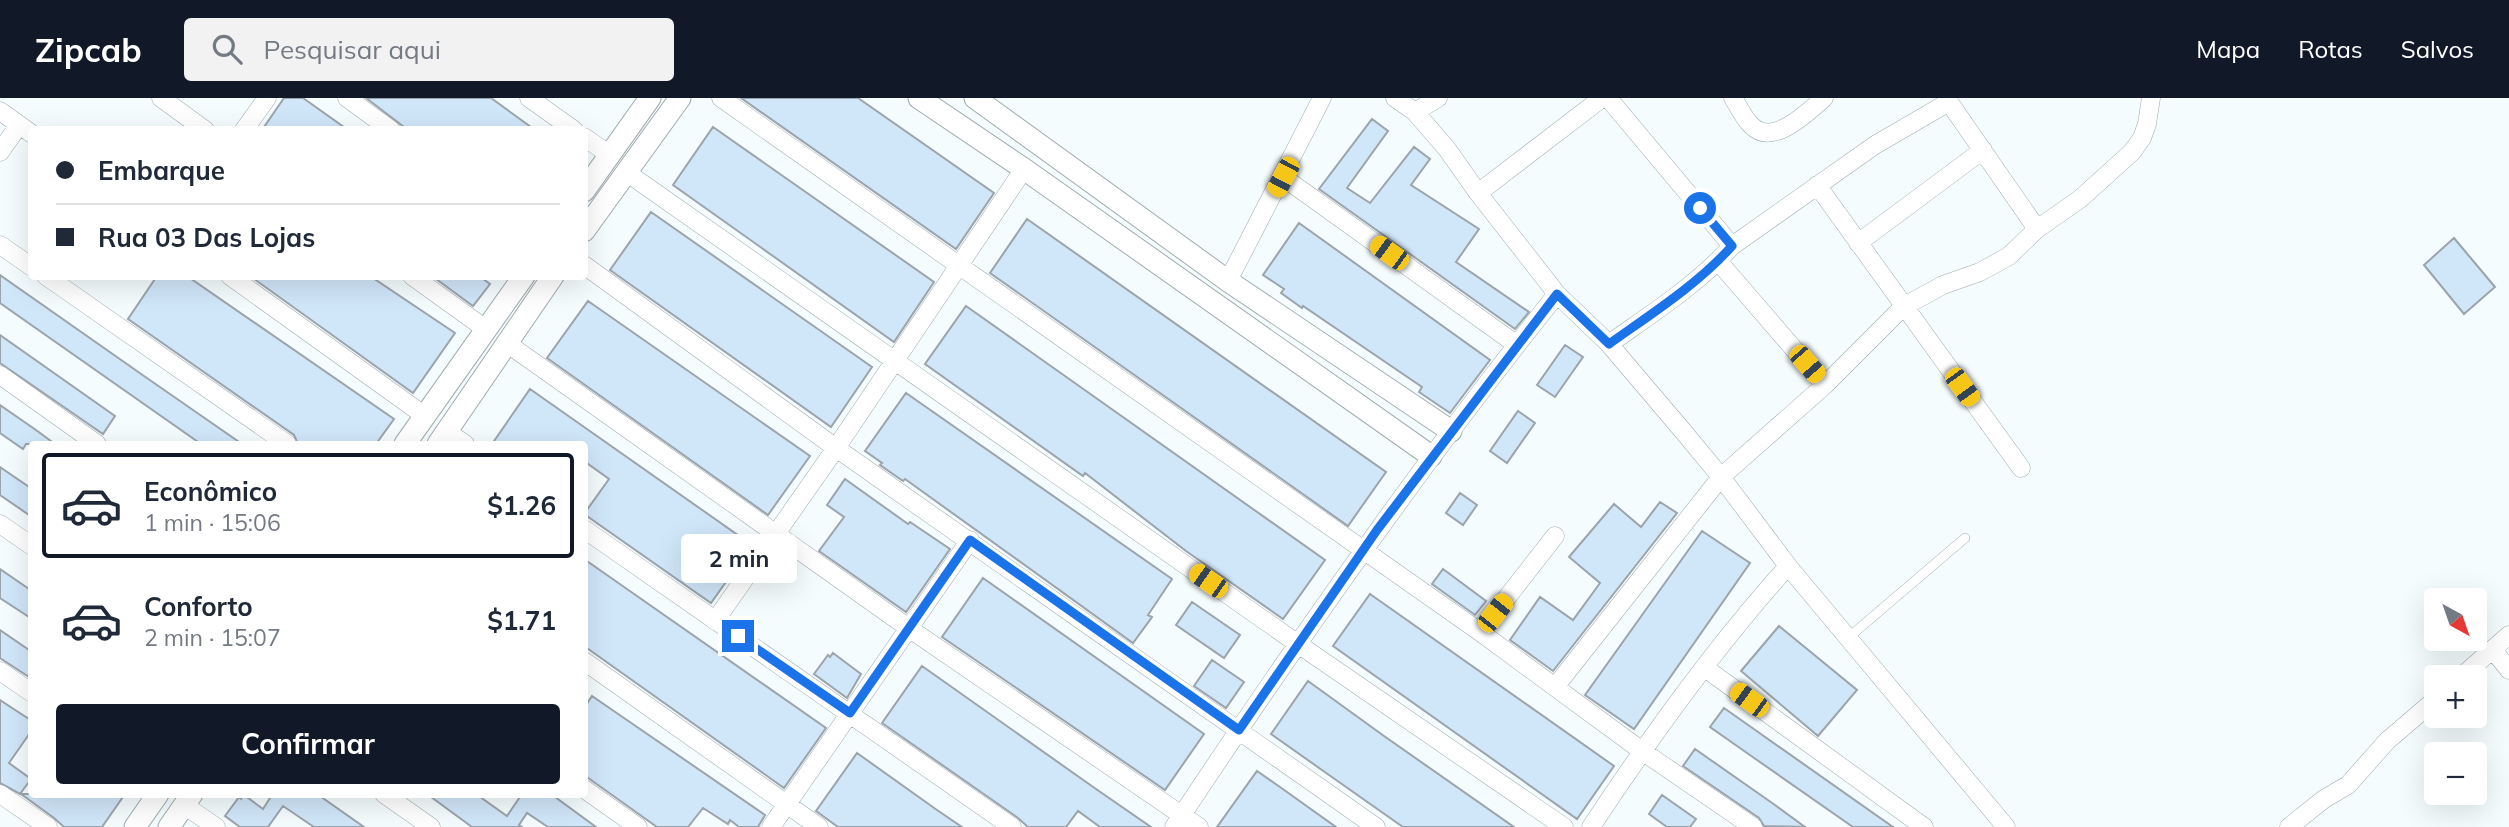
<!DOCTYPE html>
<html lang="pt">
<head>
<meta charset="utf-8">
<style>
	:root { --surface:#fff; --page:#f2f2f3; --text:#1f2937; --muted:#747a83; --line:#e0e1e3; --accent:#111827 }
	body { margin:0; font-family:Mulish,sans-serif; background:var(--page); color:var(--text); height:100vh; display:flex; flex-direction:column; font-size:26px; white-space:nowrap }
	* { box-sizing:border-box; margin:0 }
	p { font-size:23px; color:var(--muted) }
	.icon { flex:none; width:38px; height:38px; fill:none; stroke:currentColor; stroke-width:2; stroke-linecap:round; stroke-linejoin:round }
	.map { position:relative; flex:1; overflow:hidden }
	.panel { position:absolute; left:28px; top:343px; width:560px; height:357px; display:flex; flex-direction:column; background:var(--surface); border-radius:7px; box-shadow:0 7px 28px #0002 }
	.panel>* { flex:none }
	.banner { position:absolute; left:28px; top:28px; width:560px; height:154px; border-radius:7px; box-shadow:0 7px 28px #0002; display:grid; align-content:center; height:154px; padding:0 28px; background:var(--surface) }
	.needle { width:46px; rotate:140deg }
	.fabs { position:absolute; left:2424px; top:490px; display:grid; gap:14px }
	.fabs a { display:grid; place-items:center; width:63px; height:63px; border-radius:7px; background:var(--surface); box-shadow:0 7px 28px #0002; font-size:35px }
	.end { position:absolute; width:32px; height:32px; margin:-16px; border:9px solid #1a73e8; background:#fff; box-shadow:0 0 0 4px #fff }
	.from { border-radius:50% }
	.bubble { position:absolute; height:49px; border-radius:7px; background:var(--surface); box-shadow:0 7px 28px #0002; font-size:23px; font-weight:700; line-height:49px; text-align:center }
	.car { position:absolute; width:21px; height:42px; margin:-21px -10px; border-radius:9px; box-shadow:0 0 5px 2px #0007; background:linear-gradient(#f5c518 24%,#345 0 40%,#f5c518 0 76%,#345 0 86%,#f5c518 0) }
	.banner b { display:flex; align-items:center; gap:24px; height:66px; font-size:26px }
	.banner b+b { border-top:2px solid var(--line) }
	.banner i { width:18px; height:18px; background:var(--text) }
	ul { padding:12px 0 0; list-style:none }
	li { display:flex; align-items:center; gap:21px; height:105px; margin:0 14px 10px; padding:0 14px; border:4px solid transparent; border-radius:7px }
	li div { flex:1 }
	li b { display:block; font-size:26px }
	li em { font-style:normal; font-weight:700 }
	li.current { border-color:var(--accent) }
	li>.icon { width:63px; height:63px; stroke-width:1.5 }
	.action { display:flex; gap:14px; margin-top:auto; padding:14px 28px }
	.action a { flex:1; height:80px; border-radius:7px; background:var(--accent); color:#fff; font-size:28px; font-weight:700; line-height:80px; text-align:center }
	header { display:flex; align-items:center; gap:42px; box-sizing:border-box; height:98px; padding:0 35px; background:var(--accent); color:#fff }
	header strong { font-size:33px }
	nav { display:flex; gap:38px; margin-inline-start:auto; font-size:24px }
	.search { width:490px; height:63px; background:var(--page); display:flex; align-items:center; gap:18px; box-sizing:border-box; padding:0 24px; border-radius:7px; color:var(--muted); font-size:26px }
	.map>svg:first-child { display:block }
</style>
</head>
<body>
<header>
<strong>Zipcab</strong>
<div class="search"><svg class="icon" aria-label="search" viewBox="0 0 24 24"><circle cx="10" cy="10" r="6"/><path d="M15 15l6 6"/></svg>Pesquisar aqui</div>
<nav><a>Mapa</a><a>Rotas</a><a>Salvos</a></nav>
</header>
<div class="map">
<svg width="2509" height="729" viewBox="0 0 2509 729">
	<rect width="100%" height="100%" fill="#f5fcfe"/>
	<path fill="#d0e6f9" stroke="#9ca4ab" stroke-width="2" d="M 284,0 L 303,0 L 348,32 L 262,32 Z
		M 366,0 L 491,0 L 535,32 L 408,32 Z
		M 741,0 L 858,0 L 994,95 L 956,151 Z
		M 1372,21 L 1388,33 L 1347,90 L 1370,105 L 1414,49 L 1430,61 L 1411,87 L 1479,131 L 1456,164 L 1529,214 L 1515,231 L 1319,91 Z
		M 713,29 L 934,184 L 894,244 L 673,87 Z
		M 651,114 L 872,269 L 831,329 L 610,172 Z
		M 1027,121 L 1386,374 L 1348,428 L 990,175 Z
		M 1299,125 L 1490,262 L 1450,315 L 1419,294 L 1422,289 L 1303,208 L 1302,210 L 1281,195 L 1284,191 L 1263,177 Z
		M 2454,140 L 2495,189 L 2464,216 L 2424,167 Z
		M 0,177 L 144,278 L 242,346 L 201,346 L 0,205 Z
		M 157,178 L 187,178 L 394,321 L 376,346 L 298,346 L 294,337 L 128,221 Z
		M 250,178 L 370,178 L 455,235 L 413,295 Z
		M 432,178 L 479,178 L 490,186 L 473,208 Z
		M 588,203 L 810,358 L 768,417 L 547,260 Z
		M 966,208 L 1325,462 L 1283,521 L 1186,453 L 1085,375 L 1083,378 L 925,266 Z
		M 0,237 L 115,318 L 103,336 L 0,265 Z
		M 1565,247 L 1583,259 L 1555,299 L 1537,287 Z
		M 530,291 L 752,447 L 711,505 L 584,416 L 609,381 L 584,363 L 584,346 L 492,346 Z
		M 906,295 L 1172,481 L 1148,517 L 1152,519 L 1133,545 L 905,381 L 903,383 L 880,367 L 882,365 L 865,353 Z
		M 0,307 L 36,332 L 55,346 L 26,346 L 23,351 L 0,335 Z
		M 1518,313 L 1535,325 L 1507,365 L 1490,353 Z
		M 0,369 L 32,391 L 32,419 L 0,397 Z
		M 845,381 L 908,426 L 910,424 L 950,451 L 906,514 L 819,453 L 844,419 L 827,407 Z
		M 1460,395 L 1477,407 L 1463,427 L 1446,415 Z
		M 1660,404 L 1677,415 L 1553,573 L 1510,542 L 1540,499 L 1573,522 L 1600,485 L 1569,459 L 1614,406 L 1641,429 Z
		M 1702,433 L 1750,465 L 1634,631 L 1585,597 Z
		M 584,461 L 826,630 L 784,690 L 584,548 Z
		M 0,471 L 32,493 L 32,521 L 0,500 Z
		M 1443,471 L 1486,503 L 1475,517 L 1432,486 Z
		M 983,480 L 1204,636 L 1165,692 L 942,539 Z
		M 1370,496 L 1614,668 L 1577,721 L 1333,548 Z
		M 1192,504 L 1240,537 L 1224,560 L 1176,527 Z
		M 1779,528 L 1857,592 L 1818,638 L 1741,573 Z
		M 0,532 L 32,554 L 32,581 L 0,560 Z
		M 833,555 L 861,576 L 847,600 L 814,576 L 828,557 L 830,559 Z
		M 1212,562 L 1244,584 L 1226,610 L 1194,588 Z
		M 922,568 L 1096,691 L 1151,729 L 1100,729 L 1078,713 L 1066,729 L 1028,729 L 1018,720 L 882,625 Z
		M 1308,583 L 1384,638 L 1514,729 L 1403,729 L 1329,677 L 1271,636 Z
		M 592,598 L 765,717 L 758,729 L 739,729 L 730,722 L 728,726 L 703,710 L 688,729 L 657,729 L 584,677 L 584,610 Z
		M 0,602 L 32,623 L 32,632 L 9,665 L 31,681 L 20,696 L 0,685 Z
		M 1724,610 L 1751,629 L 1893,729 L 1853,729 L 1757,662 L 1710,629 Z
		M 1695,651 L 1775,707 L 1805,729 L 1764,728 L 1759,720 L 1683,668 Z
		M 857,655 L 937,712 L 962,729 L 838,729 L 816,713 Z
		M 1257,673 L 1280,689 L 1336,729 L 1217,729 Z
		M 21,696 L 125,696 L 102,729 L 64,729 L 54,720 Z
		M 265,696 L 317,696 L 364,729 L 314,729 L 283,708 L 268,729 L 240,729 L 225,718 L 239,699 L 241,701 L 244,697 L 263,711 L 270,700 Z
		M 427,696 L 476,696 L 507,718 L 522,696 L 551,696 L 596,729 L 548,729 L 527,715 L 519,727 L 522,729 L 472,729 Z
		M 1662,697 L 1696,721 L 1690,729 L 1667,729 L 1649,716 Z"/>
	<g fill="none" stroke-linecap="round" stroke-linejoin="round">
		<g stroke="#a0abae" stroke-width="10">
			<path id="service" d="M 1849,539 L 1965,440"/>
		</g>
		<g stroke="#a0abae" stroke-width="19">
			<path id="minor" d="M 161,0 L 205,32
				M 347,0 L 391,32
				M 529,0 L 574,32
				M 721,0 L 1480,534 L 1642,653 L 1753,729
				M 1395,0 L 1415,14 L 1447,51 L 1478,95 L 1557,196 L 1609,246 L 1682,332 L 1721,379 L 1788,468 L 2006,729
				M 1608,0 L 1732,148
				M 1733,0 C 1739,9 1744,21 1752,28 C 1773,49 1808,14 1824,0
				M 1949,4 L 2037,131
				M 0,13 L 32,36
				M 1415,14 L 1438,0
				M 244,32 L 267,0
				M 584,39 L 610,57
				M 0,54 L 19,27
				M 626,74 L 1298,546 L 1564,729
				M 1283,79 L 1517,247
				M 1817,87 L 2021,370
				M 1478,95 L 1602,0
				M 1858,145 L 1983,52
				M 0,147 L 32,169
				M 1718,163 L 1825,287
				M 584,167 L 836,350 L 1376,729
				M 46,178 L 287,346
				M 230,178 L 425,318
				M 412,178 L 487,232
				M 1228,183 L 1322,0
				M 508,246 L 910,531 L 1199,729
				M 1609,246 C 1651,216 1697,187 1732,148 L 1875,47 L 1949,4 L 1947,0
				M 0,277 L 97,346
				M 447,334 L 465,346
				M 0,426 L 32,448
				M 584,431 L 1012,729
				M 715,523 L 836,350 L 1024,71
				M 1480,534 L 1555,438
				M 2493,552 L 2509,572
				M 584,563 L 819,729
				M 1705,570 L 1924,729
				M 0,573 L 32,595
				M 2461,579 L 2509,537
				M 1555,589 L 1721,379 L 1825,287 L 1903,209 L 1943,187 L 1980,174 L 2009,158 L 2037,131 L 2080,101 L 2132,54 L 2142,40 L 2147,26 L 2151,0
				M 584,691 L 638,729
				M 0,696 L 48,729
				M 384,696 L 431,729
				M 184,707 L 216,729
				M 771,729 L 970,442
				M 1174,729 C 1295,546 1420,367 1557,196
				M 1591,729 C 1651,638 1715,549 1788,468
				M 2289,729 L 2324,701 L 2348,687 L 2387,643 L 2436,601"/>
		</g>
		<g stroke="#a0abae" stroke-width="23">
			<path id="tertiary" d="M 919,0 L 1024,71 L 1431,358
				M 975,0 L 1228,183 L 1451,333
				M 584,93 L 650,0
				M 584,133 L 680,0
				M 405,346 L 524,178
				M 438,346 L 553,178
				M 135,729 L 158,696
				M 169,729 L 192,696"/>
		</g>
		<use href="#service" stroke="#fff" stroke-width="9"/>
		<use href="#minor" stroke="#fff" stroke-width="18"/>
		<use href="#tertiary" stroke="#fff" stroke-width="21"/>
	</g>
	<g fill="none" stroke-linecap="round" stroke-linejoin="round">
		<path stroke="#1a73e8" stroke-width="9" d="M 738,538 L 850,615 L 970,442 L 1239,632 L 1377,432 L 1557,196 L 1609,246 C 1651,216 1697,187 1732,148 L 1700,110"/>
	</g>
</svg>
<div class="fabs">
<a><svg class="needle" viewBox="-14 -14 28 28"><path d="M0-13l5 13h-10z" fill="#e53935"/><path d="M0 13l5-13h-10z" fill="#747a83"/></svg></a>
<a>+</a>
<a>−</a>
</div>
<i class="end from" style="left:1700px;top:110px"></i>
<i class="end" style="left:738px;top:538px"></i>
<div class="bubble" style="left:681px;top:436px;width:116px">2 min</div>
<i class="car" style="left:1283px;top:79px;rotate:208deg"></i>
<i class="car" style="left:1389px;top:155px;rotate:306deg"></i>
<i class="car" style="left:1807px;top:266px;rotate:139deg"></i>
<i class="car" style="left:1962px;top:289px;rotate:144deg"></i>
<i class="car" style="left:1208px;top:483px;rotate:305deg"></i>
<i class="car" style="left:1495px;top:515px;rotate:38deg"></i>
<i class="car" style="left:1749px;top:602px;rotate:306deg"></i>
<div class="banner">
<b><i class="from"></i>Embarque</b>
<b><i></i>Rua 03 Das Lojas</b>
</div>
<section class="panel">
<ul>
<li class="current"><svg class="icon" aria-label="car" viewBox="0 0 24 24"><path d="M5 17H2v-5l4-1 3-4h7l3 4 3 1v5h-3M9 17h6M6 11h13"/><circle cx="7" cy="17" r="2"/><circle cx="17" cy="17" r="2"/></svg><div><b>Econômico</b><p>1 min · 15:06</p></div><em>$1.26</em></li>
<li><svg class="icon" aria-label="car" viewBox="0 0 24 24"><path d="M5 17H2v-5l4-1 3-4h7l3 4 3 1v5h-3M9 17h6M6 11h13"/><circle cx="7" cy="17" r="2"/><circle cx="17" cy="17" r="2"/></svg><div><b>Conforto</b><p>2 min · 15:07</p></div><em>$1.71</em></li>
</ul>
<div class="action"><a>Confirmar</a></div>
</section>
</div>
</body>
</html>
